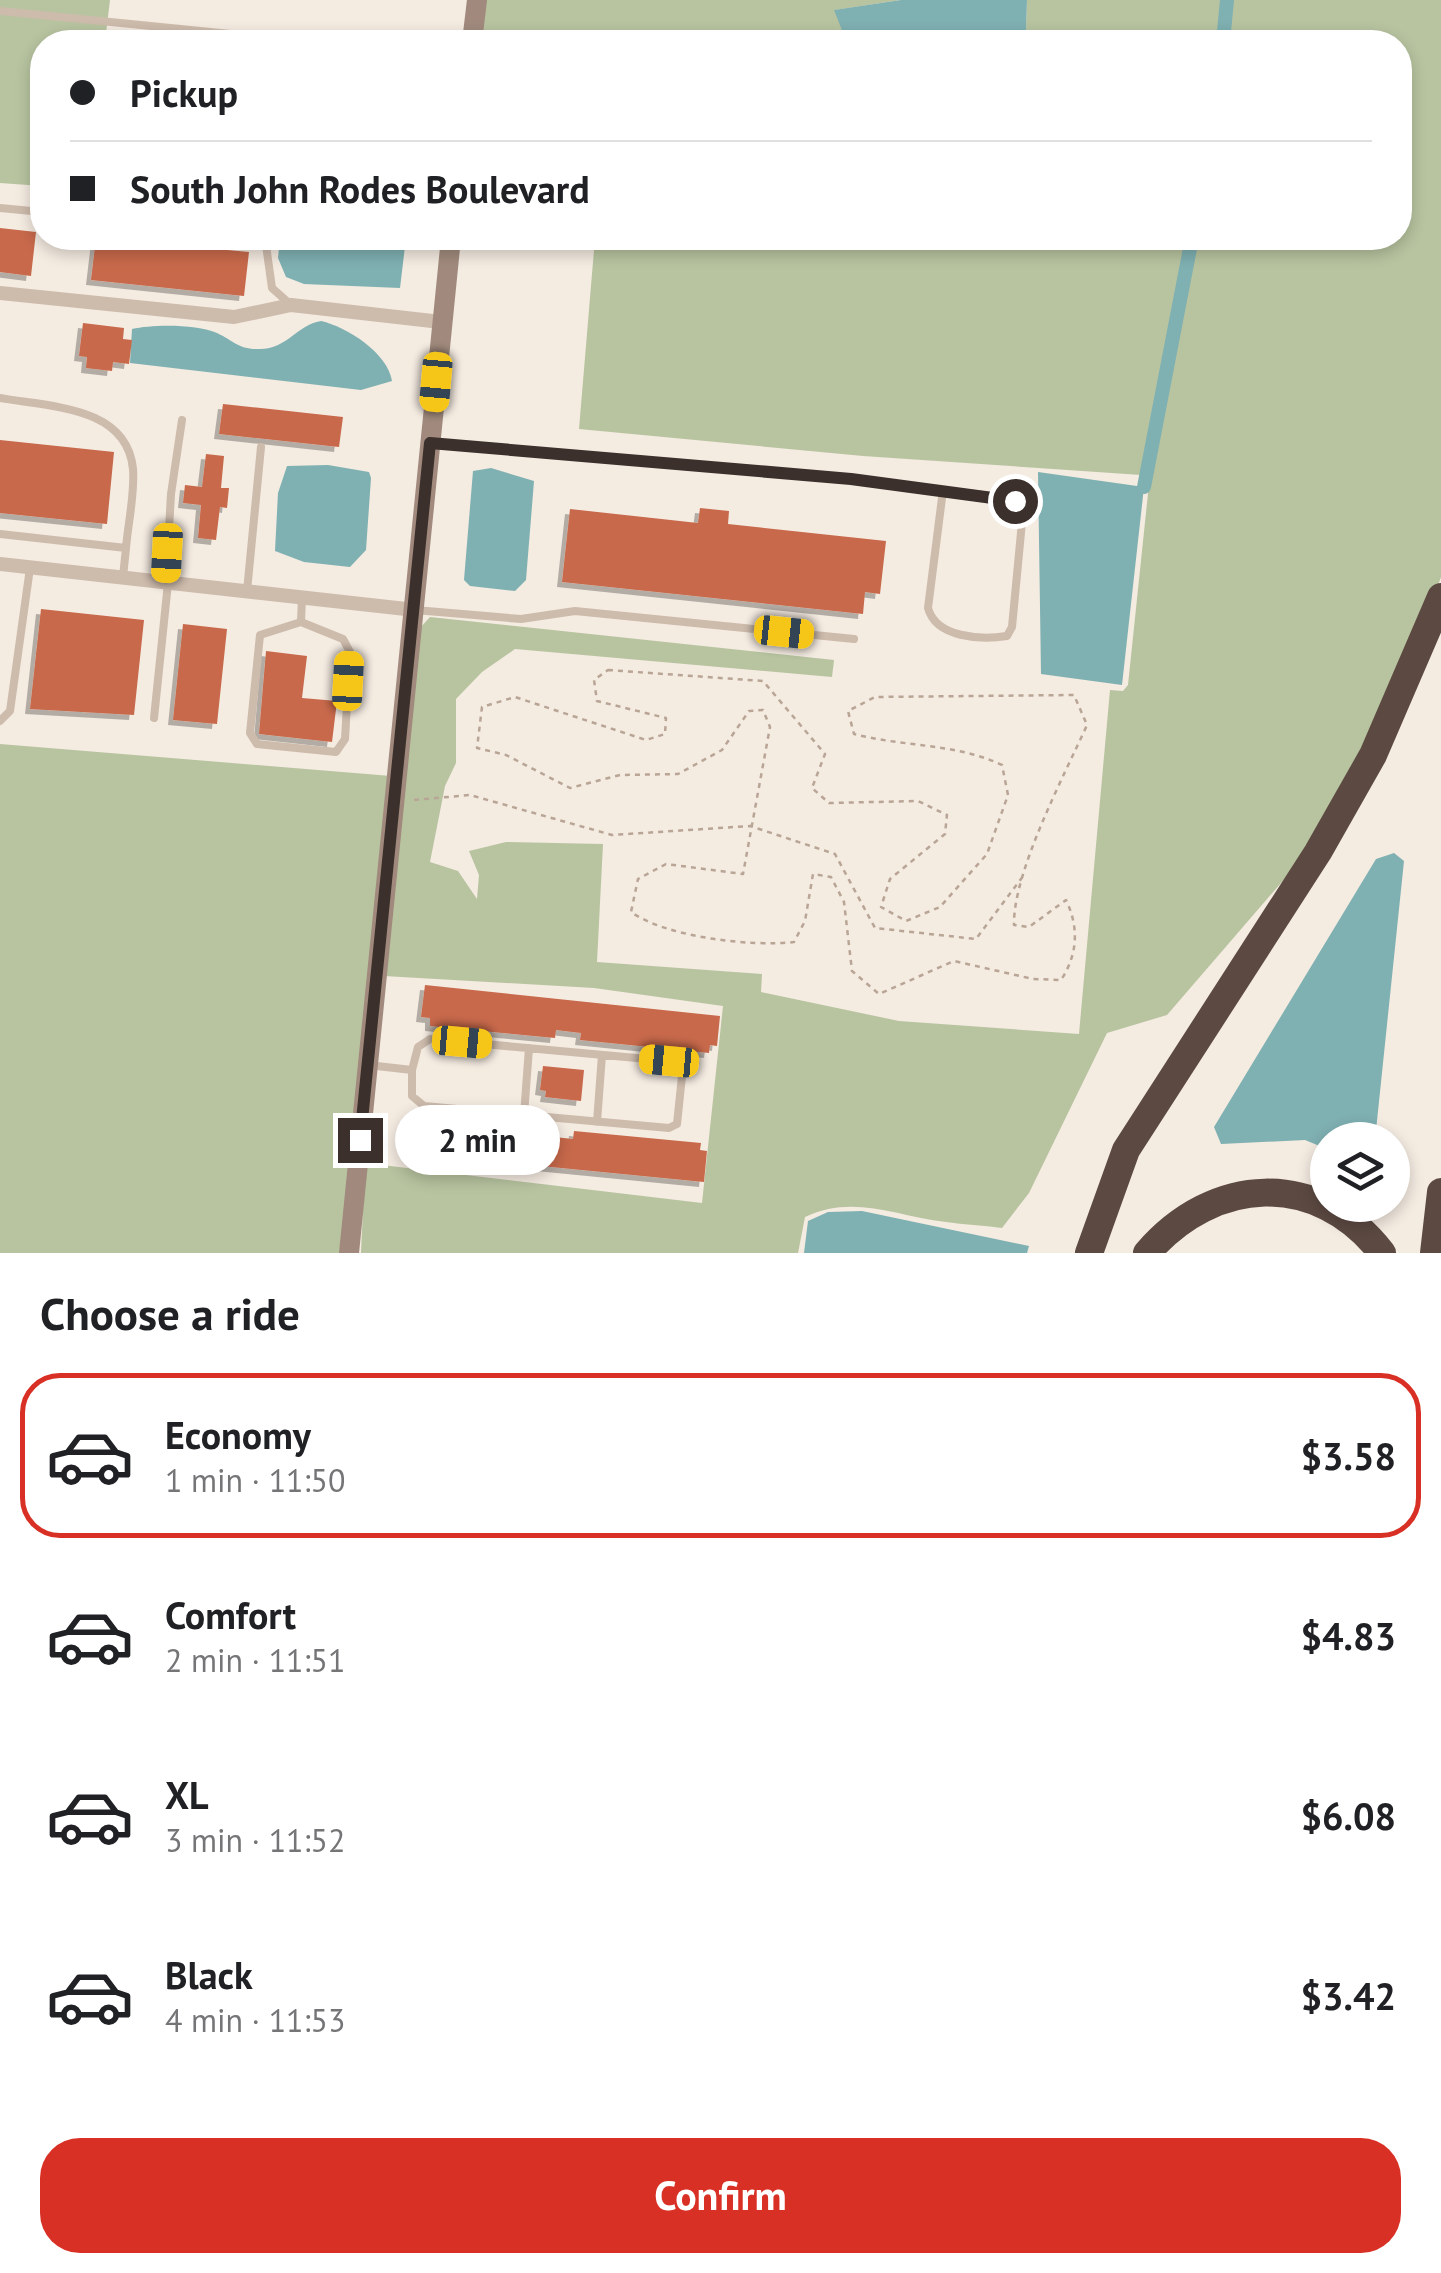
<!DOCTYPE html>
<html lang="en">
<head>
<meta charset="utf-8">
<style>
	:root { --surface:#fff; --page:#f6f6f6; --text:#202124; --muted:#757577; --line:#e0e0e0; --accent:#d93025 }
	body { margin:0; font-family:"PT Sans",sans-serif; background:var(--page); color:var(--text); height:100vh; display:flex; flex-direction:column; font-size:38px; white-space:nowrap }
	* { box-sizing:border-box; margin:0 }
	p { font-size:32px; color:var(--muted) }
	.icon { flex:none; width:55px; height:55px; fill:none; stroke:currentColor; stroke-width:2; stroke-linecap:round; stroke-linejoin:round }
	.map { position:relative; height:1253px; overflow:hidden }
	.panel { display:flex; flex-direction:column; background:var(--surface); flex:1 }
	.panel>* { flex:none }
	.banner { position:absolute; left:30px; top:30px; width:1382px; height:220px; border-radius:40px; box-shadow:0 5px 15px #0003; display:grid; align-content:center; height:220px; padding:0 40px; background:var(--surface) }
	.controls { position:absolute; left:1310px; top:1122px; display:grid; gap:20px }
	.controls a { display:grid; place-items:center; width:100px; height:100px; border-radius:50%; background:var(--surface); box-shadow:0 5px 15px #0003; font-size:50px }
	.end { position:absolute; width:45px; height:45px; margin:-22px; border:12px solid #3b302b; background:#fff; box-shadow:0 0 0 5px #fff }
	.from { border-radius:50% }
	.bubble { position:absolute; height:70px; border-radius:35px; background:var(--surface); box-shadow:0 5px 15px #0003; font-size:32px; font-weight:800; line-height:70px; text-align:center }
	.car { position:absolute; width:30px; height:60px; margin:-30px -15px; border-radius:12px; box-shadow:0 0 8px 2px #0007; background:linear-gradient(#f5c518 24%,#345 0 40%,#f5c518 0 76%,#345 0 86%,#f5c518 0) }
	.banner b { display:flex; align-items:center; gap:35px; height:95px; font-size:38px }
	.banner b+b { border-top:2px solid var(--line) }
	.banner i { width:25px; height:25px; background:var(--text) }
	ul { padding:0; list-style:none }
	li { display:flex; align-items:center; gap:30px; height:165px; margin:0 20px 15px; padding:0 20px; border:5px solid transparent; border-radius:40px }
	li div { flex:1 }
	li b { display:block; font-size:38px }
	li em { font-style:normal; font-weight:800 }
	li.on { border-color:var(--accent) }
	li>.icon { width:90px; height:90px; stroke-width:1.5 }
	h2 { padding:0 40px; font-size:45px; line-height:120px }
	.cta { display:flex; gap:20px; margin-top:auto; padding:20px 40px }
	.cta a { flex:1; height:115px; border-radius:40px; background:var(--accent); color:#fff; font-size:40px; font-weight:800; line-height:115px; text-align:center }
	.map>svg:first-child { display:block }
</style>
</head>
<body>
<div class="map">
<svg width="1441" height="1253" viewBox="0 0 1441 1253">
	<defs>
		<filter id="shadow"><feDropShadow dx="-5" dy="5" stdDeviation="0" flood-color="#0004"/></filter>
	</defs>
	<rect width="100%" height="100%" fill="#f4ebe1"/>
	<path fill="#b8c4a0" d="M 0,0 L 110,0 L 105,42 L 42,42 L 42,186 L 0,183 Z
		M 484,0 L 901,0 L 835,10 L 844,33 L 933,42 L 479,42 Z
		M 1027,0 L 1441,0 L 1441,577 L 1419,638 L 1312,847 L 1167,1015 L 1107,1033 L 1029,1193 L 1002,1228 C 983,1225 964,1225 946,1222 C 895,1216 853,1194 805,1217 L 798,1253 L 361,1253 L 365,1163 L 702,1203 L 723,1006 L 594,988 L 384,976 L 419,629 L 430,617 L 834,660 L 832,677 L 515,649 L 482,672 L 456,699 L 456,763 L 445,786 L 430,862 L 458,871 L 477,899 L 479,875 L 469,851 L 506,842 L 603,844 L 597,962 L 762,974 L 761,992 L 899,1021 L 1079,1034 L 1110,690 L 1123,691 L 1128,685 L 1149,484 L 1141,475 L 863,456 L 579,429 L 595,238 L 1400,238 L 1400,42 L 1015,42 L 1026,31 Z
		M 0,744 L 391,776 L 342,1253 L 0,1253 Z"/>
	<path fill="#7fb0b2" d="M 901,0 L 1027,0 L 1026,31 L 1015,42 L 933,42 L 843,33 L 834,10 Z
		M 280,238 L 406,238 L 400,288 L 304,284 L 286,277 L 278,258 Z
		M 321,321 C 347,327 388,353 392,381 L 361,390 L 130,363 L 132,329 C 153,324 197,324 217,333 C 234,341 239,350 260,349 C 287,349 297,325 321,321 Z
		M 328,465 L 369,472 L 371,478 L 366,550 L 350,567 L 304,562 L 275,551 L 278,493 L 287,466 Z
		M 491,468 L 534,481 L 526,580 L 515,591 L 470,586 L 464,580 L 473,471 Z
		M 1038,472 L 1144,487 L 1122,685 L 1041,674 Z
		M 1394,853 L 1404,861 L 1375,1140 L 1328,1140 L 1327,1149 L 1305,1140 L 1221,1144 L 1214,1127 L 1376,859 Z
		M 862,1211 L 1029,1246 L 1027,1253 L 804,1253 L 808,1221 L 828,1212 Z"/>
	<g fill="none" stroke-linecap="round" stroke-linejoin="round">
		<path stroke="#7fb0b2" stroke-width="14" d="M 1223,42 L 1227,0
			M 1144,487 L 1192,238"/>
	</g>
	<path fill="#c8694b" filter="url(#shadow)" d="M 0,228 L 36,232 L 31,276 L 0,272 Z
		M 96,238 L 249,252 L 244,296 L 91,280 Z
		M 83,323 L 124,328 L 123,339 L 132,340 L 129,364 L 113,362 L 112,371 L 86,368 L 87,357 L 79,356 Z
		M 223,404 L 343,417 L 339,447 L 219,434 Z
		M 0,440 L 114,452 L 107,524 L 0,513 Z
		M 206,454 L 224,456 L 221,488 L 229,488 L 227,508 L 220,507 L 216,540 L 198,538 L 201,505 L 183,503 L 185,485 L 202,487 Z
		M 700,508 L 729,511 L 728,524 L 886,541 L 880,594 L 865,592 L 863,614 L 562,582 L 570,509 L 698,523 Z
		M 41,609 L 144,620 L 134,715 L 30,709 Z
		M 183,624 L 227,629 L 217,724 L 173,720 Z
		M 266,651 L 307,656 L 302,698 L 337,701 L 332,742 L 259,734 Z
		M 425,985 L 720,1016 L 717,1046 L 710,1045 L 709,1053 L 580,1040 L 581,1033 L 556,1030 L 555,1038 L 430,1026 L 430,1018 L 421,1017 Z
		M 543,1066 L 584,1070 L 581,1101 L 545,1097 L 546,1091 L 540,1090 Z
		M 418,1116 L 503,1130 L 503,1124 L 546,1128 L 545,1136 L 573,1139 L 574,1131 L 701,1143 L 700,1150 L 707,1151 L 704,1182 L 407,1153 L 410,1123 L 417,1124 Z"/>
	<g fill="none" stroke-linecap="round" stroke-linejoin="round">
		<path stroke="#b9a596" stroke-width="2.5" stroke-dasharray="5 5" stroke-linecap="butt" d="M 608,670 L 763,681 L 825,754 L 812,788 L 829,803 L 918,801 L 947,815 L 945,834 L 890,879 L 881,907 L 906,921 L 940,907 L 987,854 L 1008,795 L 1002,765 C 956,743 903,747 854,734 L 848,711 L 875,697 L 1074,695 L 1087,725 C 1064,776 1013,872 1014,925 L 1029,927 L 1066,900 C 1079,927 1078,954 1061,980 L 1033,979 L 954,961 L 879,994 L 852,971 L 844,902 L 831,877 L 813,874 L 805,921 L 794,942 C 751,947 666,937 631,912 L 638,879 L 666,864 L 743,874 L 770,727 L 763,710 L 749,711 L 722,750 L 678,774 L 620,775 L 570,788 L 506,755 L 477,748 L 482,707 L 515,697 L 646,740 L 665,734 L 666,718 L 597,701 L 594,680 Z
			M 414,800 L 470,795 L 612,835 L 750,826 L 835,854 L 875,928 L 976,939 L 1024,875"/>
		<path stroke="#cdbbac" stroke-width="8" d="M 0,11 L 311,42
			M 0,208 L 42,212
			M 265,238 L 272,288 L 290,304
			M 0,398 C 50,407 127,406 133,469 C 135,494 128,523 126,548
			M 435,444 L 851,479 L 1007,498 L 1015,501 L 1022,522 L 1012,627 L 1007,636 C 981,640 936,638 928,608 L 943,490
			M 0,534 L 126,548 L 123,577
			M 166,582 L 171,494 L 182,420
			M 247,591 L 261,447
			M 415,610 L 521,619 L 575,611 L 854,639
			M 301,622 L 343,639 L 350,652 L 345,739 L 336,752 L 257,744 L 250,733 L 260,635 L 301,622 L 302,597
			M 154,718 L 168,583
			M 0,721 L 10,711 L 30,568
			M 368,1065 L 412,1070 L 412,1096 L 424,1106 L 669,1128 L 677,1124 L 682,1076 L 669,1061 L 430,1039 L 418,1047 L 412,1070
			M 524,1115 L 529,1048
			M 597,1122 L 602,1055"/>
		<path stroke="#cdbbac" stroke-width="14" d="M 0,293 L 234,317 L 291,305 L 441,322
			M 0,564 L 415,610"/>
		<path stroke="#a18a7d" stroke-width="20" d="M 472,42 L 477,0
			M 349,1253 L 451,238"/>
		<path stroke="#5c4a42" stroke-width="28" d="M 1089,1253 L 1126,1150 L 1318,852 L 1373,755 L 1441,597
			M 1147,1253 C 1213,1176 1317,1169 1382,1253
			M 1434,1253 L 1441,1192"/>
	</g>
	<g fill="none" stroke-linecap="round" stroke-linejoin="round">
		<path stroke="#3b302b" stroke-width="12" d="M 360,1140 L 430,443 L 851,479 L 1015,501"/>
	</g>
</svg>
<div class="controls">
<a><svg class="icon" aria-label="layers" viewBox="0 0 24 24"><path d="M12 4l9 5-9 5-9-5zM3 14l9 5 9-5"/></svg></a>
</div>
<i class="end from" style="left:1015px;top:501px"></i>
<i class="end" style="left:360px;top:1140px"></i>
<div class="bubble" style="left:395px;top:1105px;width:165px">2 min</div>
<i class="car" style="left:436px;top:382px;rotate:185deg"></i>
<i class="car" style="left:167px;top:553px;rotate:183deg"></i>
<i class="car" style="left:784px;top:632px;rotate:96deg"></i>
<i class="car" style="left:348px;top:681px;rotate:3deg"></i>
<i class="car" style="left:462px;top:1042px;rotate:95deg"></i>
<i class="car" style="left:669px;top:1061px;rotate:275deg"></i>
<div class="banner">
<b><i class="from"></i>Pickup</b>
<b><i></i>South John Rodes Boulevard</b>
</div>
</div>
<section class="panel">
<h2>Choose a ride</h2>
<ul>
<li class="on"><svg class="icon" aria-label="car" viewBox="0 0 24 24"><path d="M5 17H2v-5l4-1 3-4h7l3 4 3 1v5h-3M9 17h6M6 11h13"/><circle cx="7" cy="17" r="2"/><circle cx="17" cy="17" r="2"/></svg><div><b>Economy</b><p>1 min · 11:50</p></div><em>$3.58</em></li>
<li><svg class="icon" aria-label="car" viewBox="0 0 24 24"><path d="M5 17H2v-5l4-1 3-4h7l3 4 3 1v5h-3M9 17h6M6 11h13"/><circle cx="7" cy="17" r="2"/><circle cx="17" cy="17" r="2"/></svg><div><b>Comfort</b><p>2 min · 11:51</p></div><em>$4.83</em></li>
<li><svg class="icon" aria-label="car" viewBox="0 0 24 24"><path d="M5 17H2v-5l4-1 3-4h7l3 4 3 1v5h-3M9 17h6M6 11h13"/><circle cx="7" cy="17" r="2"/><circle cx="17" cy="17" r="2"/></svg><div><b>XL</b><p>3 min · 11:52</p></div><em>$6.08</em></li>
<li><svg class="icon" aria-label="car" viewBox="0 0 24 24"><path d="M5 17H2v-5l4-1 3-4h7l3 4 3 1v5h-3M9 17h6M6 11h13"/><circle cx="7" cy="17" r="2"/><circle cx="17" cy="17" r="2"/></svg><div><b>Black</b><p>4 min · 11:53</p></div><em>$3.42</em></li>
</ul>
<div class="cta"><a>Confirm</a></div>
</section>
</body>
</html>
